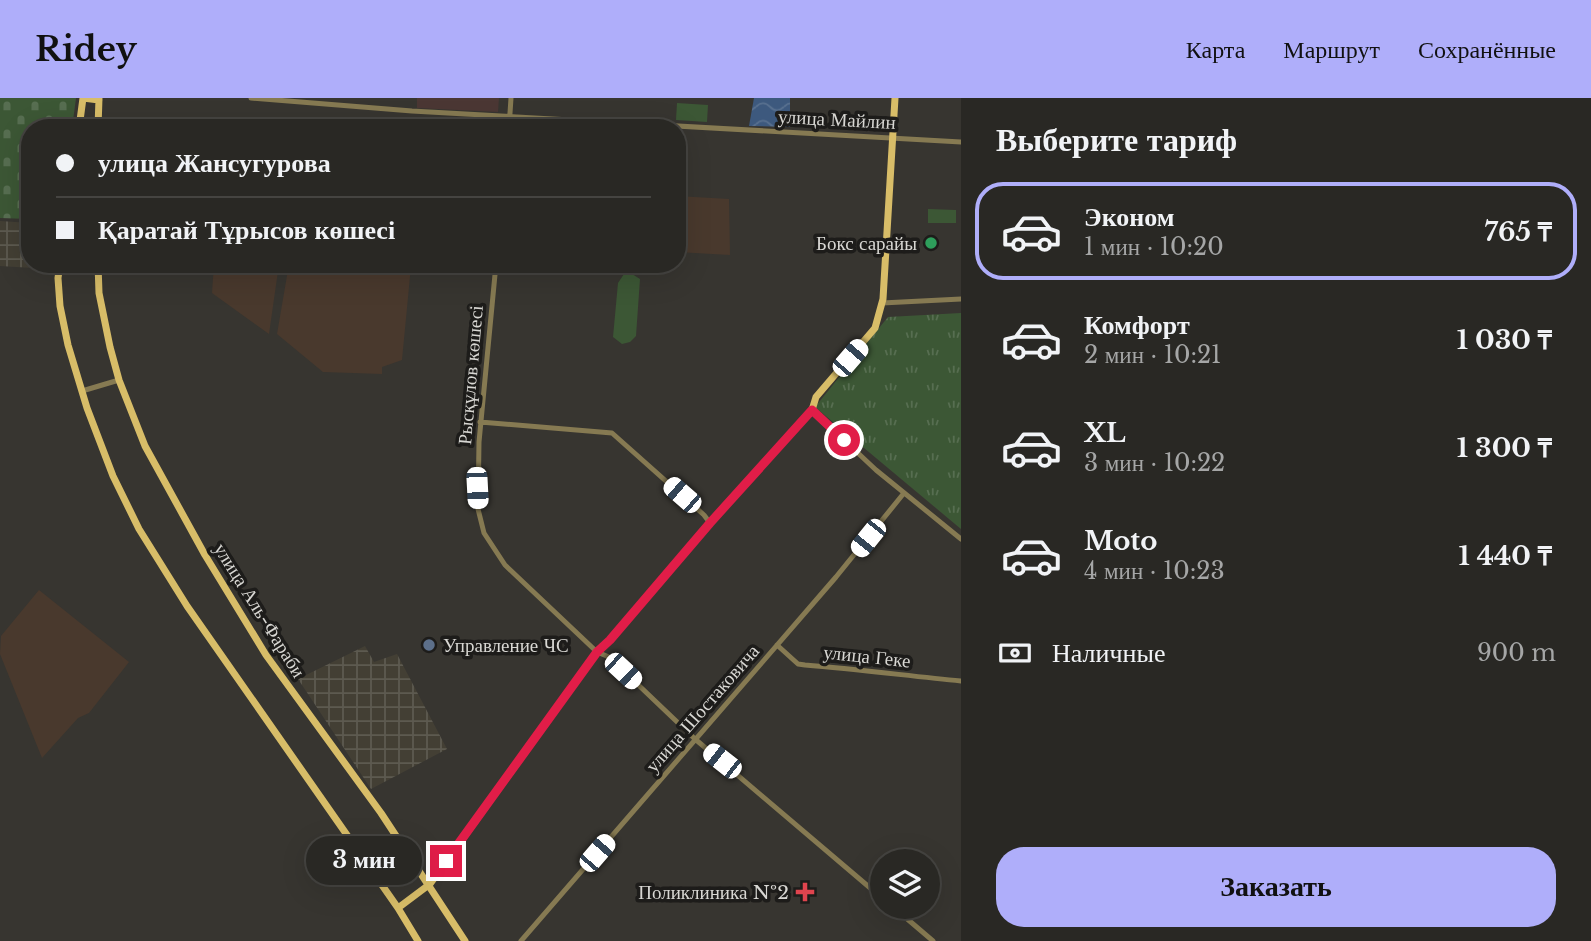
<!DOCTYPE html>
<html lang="ru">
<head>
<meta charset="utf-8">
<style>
	:root { --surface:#292824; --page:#353431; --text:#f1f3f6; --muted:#a5a6a6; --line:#454441; --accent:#afaefa }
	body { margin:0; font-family:"Libre Baskerville",serif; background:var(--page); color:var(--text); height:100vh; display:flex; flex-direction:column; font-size:26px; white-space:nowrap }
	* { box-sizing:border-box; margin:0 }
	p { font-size:23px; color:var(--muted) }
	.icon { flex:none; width:38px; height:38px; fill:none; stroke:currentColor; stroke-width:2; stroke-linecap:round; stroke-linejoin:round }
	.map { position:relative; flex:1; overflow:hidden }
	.details { display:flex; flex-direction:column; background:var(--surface); width:630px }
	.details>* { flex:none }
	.top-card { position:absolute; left:21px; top:21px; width:665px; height:154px; border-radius:28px; box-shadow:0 7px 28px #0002,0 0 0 2px var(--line); display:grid; align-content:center; height:154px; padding:0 35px; background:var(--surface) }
	.controls { position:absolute; left:870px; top:751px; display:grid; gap:14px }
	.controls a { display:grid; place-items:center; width:70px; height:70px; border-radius:50%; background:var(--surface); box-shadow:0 7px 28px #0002,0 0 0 2px var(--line); font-size:35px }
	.end { position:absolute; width:32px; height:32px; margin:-16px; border:9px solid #e11d48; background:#fff; box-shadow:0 0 0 4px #fff }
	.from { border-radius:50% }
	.bubble { position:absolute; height:49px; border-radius:24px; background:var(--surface); box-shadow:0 7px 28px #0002,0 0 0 2px var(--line); font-size:23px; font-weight:800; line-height:49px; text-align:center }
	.car { position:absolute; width:21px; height:42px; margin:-21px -10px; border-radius:9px; box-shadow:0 0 5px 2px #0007; background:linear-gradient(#fff 24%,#345 0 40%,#fff 0 76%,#345 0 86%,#fff 0) }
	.top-card b { display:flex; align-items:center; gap:24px; height:66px; font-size:26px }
	.top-card b+b { border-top:2px solid var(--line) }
	.top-card i { width:18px; height:18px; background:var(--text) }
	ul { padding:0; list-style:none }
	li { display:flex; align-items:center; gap:21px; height:98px; margin:0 14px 10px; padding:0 21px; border:4px solid transparent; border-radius:28px }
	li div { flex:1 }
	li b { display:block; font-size:26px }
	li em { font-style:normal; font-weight:800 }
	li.on { border-color:var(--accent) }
	li>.icon { width:63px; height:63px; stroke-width:1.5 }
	h2 { padding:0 35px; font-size:32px; line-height:84px }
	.pay { display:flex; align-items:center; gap:18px; height:77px; padding:0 35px; font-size:26px }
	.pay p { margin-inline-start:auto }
	.cta { display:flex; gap:14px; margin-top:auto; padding:14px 35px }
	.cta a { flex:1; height:80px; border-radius:28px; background:var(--accent); color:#111; font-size:28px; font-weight:800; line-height:80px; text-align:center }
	header { display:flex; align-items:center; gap:42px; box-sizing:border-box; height:98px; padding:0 35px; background:var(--accent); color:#111 }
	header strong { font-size:33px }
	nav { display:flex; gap:38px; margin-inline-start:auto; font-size:24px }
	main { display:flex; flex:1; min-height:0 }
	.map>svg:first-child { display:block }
</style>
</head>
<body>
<header>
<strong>Ridey</strong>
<nav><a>Карта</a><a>Маршрут</a><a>Сохранённые</a></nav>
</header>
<main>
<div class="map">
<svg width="961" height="843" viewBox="0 0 961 843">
	<defs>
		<pattern id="industrial-grid" width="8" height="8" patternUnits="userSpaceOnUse" patternTransform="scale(1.75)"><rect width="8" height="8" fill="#433f34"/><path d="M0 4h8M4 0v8" fill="none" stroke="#5d5a50"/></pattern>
		<pattern id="cemetery-stones" width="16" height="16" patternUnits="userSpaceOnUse" patternTransform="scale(1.75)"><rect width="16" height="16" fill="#3c5735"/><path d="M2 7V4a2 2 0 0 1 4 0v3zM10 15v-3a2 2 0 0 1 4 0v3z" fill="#576e51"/></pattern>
		<pattern id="park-tufts" width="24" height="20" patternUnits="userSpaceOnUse" patternTransform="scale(1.75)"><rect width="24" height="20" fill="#3c5735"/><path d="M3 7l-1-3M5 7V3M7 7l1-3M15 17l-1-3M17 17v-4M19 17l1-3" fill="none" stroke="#576e51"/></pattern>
		<pattern id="water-waves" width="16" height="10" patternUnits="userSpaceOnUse" patternTransform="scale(1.75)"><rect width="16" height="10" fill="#3d597e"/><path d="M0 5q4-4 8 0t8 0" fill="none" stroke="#58708f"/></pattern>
	</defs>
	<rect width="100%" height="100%" fill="#373530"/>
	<path fill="#4b3734" d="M 417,0 L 499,0 L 498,14 L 417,10 Z"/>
	<path fill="url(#industrial-grid)" d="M 0,123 L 30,125 L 30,166 L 52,166 L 50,171 L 0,168 Z
		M 365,548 L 374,564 L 397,556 L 447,651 L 371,691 L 298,581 Z"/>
	<path fill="#49392d" d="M 677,98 L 729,101 L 730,157 L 677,154 Z
		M 214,166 L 279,166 L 269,236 L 212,195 Z
		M 289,166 L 411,168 L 402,262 L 382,269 L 382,276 L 323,274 L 277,236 Z
		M 39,492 L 129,564 L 89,615 L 78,620 L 42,660 L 0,556 L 1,538 Z"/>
	<path fill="url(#cemetery-stones)" d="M 0,0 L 76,0 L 72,30 L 30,30 L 30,121 L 0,120 Z"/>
	<path fill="url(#park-tufts)" d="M 961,215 L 961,431 L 815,309 L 888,219 Z"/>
	<path fill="#3c5735" d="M 677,5 L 708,7 L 707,24 L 676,22 Z
		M 928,111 L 956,112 L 956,125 L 928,125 Z
		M 624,176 L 632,176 L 640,181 L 636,238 L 630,244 L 622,246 L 613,239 L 618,185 Z"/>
	<path fill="url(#water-waves)" d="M 754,0 L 790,0 L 790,29 L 749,28 Z"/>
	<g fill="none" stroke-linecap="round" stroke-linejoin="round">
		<path stroke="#867a52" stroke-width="5" d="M 251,0 L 412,13 L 961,44
			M 509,30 L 511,0
			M 496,166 L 479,344 L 478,411 L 484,435 L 505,467 L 597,554 L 609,559 L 695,641 L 882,800
			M 882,205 L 961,201
			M 82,293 L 119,282
			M 812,312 L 876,372 L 961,441
			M 480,324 L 612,335 L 704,417 L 710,425
			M 777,547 L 798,566 L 805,567 C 857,571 909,578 961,583
			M 892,808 L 933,843
			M 521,843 L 836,479 L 904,395"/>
		<path stroke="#d8bd68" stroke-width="7" d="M 79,30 L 83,0 L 99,2
			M 98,30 L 99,0
			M 60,166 L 58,180 L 60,208 L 68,247 L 87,310 L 113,378 L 139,431 L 187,508 L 398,810 L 418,843
			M 98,166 L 99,195 L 110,249 L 119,282 L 145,348 L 205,457 L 266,557 L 381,715 L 465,843
			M 398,810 L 430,786 L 597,554 L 610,542 L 710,425 L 812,312 L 816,299 L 875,230 L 883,201 L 895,0"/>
	</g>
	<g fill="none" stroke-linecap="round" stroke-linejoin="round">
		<path stroke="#e11d48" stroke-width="9" d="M 446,763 L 597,554 L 610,542 L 710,425 L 812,312 L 844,342"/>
	</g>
	<circle fill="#2e9e5b" stroke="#1d1c1a" stroke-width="2.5" cx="931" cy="145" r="7"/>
	<circle fill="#5c6f8a" stroke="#1d1c1a" stroke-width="2.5" cx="429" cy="547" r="7"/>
	<path fill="#e0444e" stroke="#1d1c1a" stroke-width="2.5" d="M801.5 783.5h7v7h7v7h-7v7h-7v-7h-7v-7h7z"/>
	<g text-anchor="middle" stroke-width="7" stroke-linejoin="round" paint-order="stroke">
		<g font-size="19" fill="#d8d7d3" stroke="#1d1c1a">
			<text transform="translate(837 21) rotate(3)" y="7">улица Майлин</text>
			<text transform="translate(470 277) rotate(-85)" y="7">Рысқұлов көшесі</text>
			<text transform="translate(260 512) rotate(58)" y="7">улица Аль-Фараби</text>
			<text transform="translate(867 558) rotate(6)" y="7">улица Геке</text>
			<text transform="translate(702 610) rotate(-49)" y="7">улица Шостаковича</text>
		</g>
		<g font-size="19" fill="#d8d7d3" stroke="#1d1c1a" text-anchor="end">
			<text x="917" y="152">Бокс сарайы</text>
			<text x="443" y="554" text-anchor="start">Управление ЧС</text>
			<text x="789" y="801">Поликлиника №2</text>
		</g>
	</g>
</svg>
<div class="controls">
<a><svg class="icon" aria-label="layers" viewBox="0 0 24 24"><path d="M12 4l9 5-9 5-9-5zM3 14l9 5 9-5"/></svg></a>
</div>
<i class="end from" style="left:844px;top:342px"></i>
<i class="end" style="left:446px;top:763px"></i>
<div class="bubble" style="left:306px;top:738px;width:116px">3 мин</div>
<i class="car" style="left:850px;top:260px;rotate:41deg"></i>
<i class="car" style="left:477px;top:390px;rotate:177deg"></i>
<i class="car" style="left:682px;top:397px;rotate:311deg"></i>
<i class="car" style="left:868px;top:440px;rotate:219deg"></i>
<i class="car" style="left:623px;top:573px;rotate:133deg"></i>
<i class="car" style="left:722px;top:663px;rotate:308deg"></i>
<i class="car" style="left:597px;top:755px;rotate:41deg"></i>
<div class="top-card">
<b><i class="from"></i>улица Жансугурова</b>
<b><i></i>Қаратай Тұрысов көшесі</b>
</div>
</div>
<section class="details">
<h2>Выберите тариф</h2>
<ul>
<li class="on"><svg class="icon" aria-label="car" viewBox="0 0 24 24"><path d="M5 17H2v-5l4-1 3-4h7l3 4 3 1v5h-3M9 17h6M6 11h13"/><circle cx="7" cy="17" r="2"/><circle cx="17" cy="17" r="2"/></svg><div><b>Эконом</b><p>1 мин · 10:20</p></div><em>765 ₸</em></li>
<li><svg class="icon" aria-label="car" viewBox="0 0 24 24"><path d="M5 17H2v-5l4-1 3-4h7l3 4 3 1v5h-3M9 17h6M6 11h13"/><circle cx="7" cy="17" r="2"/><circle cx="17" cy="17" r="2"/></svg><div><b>Комфорт</b><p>2 мин · 10:21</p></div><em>1 030 ₸</em></li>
<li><svg class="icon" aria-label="car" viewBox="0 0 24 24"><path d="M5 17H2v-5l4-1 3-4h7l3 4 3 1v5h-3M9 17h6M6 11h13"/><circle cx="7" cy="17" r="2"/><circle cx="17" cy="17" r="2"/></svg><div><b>XL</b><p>3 мин · 10:22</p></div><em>1 300 ₸</em></li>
<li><svg class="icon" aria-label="car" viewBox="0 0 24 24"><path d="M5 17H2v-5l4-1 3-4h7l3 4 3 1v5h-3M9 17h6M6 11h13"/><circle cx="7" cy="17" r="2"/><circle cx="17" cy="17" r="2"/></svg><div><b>Moto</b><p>4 мин · 10:23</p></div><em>1 440 ₸</em></li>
</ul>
<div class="pay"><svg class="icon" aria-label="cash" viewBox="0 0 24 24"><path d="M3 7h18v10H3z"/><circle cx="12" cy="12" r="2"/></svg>Наличные<p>900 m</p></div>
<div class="cta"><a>Заказать</a></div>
</section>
</main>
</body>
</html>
